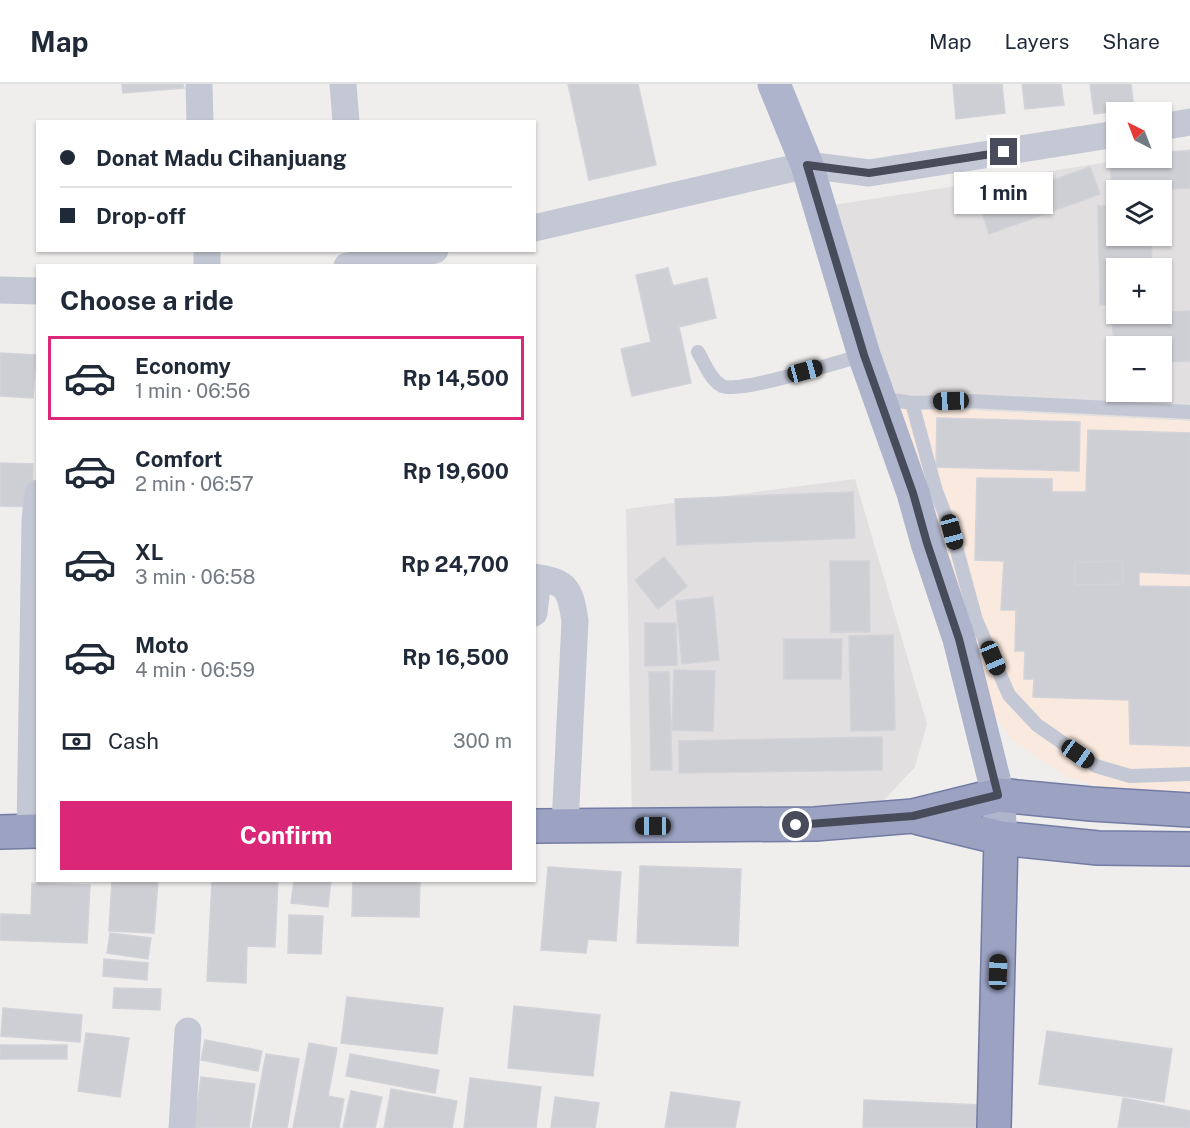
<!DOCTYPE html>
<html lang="en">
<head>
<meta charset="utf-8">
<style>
	:root { --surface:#fff; --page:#f6f6f7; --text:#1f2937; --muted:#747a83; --line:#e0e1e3; --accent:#db2777 }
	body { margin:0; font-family:"Public Sans",sans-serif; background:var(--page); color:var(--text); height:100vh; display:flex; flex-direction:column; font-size:22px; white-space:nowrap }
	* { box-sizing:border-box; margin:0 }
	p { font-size:20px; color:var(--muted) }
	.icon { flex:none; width:33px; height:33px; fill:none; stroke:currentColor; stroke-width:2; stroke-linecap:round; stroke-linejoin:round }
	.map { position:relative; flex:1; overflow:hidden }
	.details { position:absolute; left:36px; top:180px; width:500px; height:618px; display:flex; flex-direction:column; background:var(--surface); border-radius:0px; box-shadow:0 2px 4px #0004 }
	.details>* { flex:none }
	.banner { position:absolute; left:36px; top:36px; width:500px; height:132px; border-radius:0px; box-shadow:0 2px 4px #0004; display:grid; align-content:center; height:132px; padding:0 24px; background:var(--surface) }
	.needle { width:39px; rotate:318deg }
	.tools { position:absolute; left:1106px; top:18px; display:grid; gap:12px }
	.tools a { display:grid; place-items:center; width:66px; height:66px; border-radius:0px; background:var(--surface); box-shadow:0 2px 4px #0004; font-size:30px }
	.end { position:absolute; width:27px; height:27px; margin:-14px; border:8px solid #474b5a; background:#fff; box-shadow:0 0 0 3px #fff }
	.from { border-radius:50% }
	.bubble { position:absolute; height:42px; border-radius:0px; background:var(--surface); box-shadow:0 2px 4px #0004; font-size:20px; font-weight:700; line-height:42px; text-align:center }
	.car { position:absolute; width:18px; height:36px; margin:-18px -9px; border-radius:8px; box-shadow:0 0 4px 2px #0007; background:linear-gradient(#222 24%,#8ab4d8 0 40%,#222 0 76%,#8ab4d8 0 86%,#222 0) }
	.banner b { display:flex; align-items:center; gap:21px; height:57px; font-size:22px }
	.banner b+b { border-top:2px solid var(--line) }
	.banner i { width:15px; height:15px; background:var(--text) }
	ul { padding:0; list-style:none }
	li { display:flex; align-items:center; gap:18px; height:84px; margin:0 12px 9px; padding:0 12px; border:3px solid transparent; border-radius:0px }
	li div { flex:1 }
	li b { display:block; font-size:22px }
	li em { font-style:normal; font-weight:700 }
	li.selected { border-color:var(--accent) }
	li>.icon { width:54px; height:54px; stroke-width:1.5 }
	h2 { padding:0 24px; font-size:27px; line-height:72px }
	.pay { display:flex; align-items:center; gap:15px; height:66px; padding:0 24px; font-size:22px }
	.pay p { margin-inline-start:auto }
	.button { display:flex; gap:12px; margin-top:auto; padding:12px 24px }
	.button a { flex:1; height:69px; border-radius:0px; background:var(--accent); color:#fff; font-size:24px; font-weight:700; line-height:69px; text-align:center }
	header { display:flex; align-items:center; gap:36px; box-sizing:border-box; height:84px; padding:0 30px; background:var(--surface); border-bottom:2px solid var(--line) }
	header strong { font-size:28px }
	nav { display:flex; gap:33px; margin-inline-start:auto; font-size:21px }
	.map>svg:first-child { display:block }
</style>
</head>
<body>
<header>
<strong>Map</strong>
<nav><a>Map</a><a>Layers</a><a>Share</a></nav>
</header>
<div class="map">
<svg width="1190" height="1044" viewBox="0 0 1190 1044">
	<rect width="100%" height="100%" fill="#f0eeed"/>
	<path fill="#e1dfdf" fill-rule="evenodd" d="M 1190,65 L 1190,337 L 889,322 L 827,122 L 1135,74 L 1161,74 L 1161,69 ZM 1116,106 L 1161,106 L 1161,152 L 1116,152 ZM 1116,184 L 1161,184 L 1161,230 L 1116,230 ZM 1116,262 L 1161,262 L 1161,308 L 1116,308 Z
		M 855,395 L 927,640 L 915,683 L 873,728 L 632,732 L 626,425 Z"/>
	<path fill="#f9e9de" d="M 889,322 L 1190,337 L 1190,712 L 1117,709 L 1065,692 L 1011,655 L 978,608 Z"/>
	<path fill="#ceced5" stroke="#d2d2d9" stroke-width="1.5" d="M 122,0 L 183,0 L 184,4 L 123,9 Z
		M 568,0 L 638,0 L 656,81 L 589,96 Z
		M 953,0 L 1002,0 L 1005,29 L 956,35 Z
		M 1022,0 L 1061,0 L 1064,21 L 1025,25 Z
		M 1090,0 L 1131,0 L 1134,25 L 1094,30 Z
		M 1190,67 L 1190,104 L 1112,108 L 1110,71 L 1116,71 L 1116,74 L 1161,74 L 1161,68 Z
		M 1090,83 L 1100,110 L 989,150 L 980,122 Z
		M 1116,121 L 1116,152 L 1151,152 L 1152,184 L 1116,184 L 1116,220 L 1100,221 L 1098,122 Z
		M 668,184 L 673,202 L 707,194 L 716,234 L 679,243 L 691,299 L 632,312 L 621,265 L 651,258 L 636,191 Z
		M 1190,227 L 1190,277 L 1161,278 L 1161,262 L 1116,262 L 1115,280 L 1112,231 Z
		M 0,269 L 36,271 L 33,314 L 0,312 Z
		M 937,334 L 1080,338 L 1079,387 L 936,383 Z
		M 1088,346 L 1190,349 L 1190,490 L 1139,488 L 1139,502 L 1190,503 L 1190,662 L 1130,660 L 1129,616 L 1033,613 L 1034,595 L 1024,595 L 1025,567 L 1015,567 L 1016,526 L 1001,526 L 1004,477 L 975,476 L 977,394 L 1052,395 L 1052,408 L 1086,408 Z
		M 0,379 L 33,380 L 32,423 L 0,422 Z
		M 853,408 L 855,454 L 677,461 L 675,415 Z
		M 664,473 L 687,502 L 658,525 L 635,496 Z
		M 830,477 L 869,477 L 870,548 L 831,548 Z
		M 1122,477 L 1123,500 L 1075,501 L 1075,478 Z
		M 713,513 L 719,576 L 682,580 L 676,517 Z
		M 645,539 L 676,539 L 677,581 L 645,582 Z
		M 893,551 L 895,646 L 851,647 L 849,552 Z
		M 784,555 L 842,555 L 841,595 L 784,595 Z
		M 674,586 L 715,587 L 713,647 L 672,646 Z
		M 649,588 L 669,588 L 672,686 L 651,686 Z
		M 882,653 L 882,686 L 679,689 L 679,657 Z
		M 640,782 L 741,785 L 738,862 L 637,859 Z
		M 548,783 L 621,788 L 616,857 L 588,855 L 586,869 L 541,866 Z
		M 112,796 L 158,796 L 154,849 L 109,847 Z
		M 212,796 L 278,796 L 275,863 L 247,862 L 246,899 L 207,897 Z
		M 294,796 L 331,796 L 328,823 L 291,819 Z
		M 353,796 L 420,796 L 419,833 L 352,832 Z
		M 32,799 L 90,801 L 87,859 L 0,856 L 1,830 L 31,831 Z
		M 289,831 L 323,832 L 321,870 L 288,869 Z
		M 110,849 L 151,854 L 148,875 L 107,869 Z
		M 104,875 L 148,879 L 147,896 L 103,892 Z
		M 114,904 L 161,905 L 160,926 L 113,924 Z
		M 347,913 L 443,924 L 437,970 L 341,959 Z
		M 514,922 L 600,931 L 593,992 L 508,984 Z
		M 3,924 L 82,931 L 80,958 L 1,952 Z
		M 1047,947 L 1172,965 L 1164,1018 L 1039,1000 Z
		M 86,949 L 129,954 L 120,1013 L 78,1007 Z
		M 205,956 L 262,967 L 258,987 L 201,976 Z
		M 309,959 L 337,964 L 328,1012 L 344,1015 L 339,1044 L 293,1044 Z
		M 0,961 L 67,961 L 67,975 L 0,975 Z
		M 266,970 L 299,975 L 287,1044 L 252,1044 Z
		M 350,970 L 439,986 L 435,1009 L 346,992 Z
		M 201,993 L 255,1000 L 249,1044 L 194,1044 Z
		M 470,994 L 541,1003 L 536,1044 L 464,1044 Z
		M 391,1005 L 457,1017 L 452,1044 L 384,1044 Z
		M 351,1007 L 382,1013 L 375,1044 L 343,1044 Z
		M 671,1008 L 740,1018 L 735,1044 L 665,1044 Z
		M 555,1013 L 599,1019 L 595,1044 L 551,1044 Z
		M 1123,1014 L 1190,1027 L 1190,1044 L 1118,1044 Z
		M 864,1016 L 981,1021 L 980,1044 L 863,1044 Z"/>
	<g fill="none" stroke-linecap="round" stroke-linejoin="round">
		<g stroke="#737ca5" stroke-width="36">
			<path id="trunk" d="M 919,734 L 1001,754 L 1098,764 L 1190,765
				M 534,742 L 815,740 L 913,732 L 998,711 L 1091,720 L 1190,726
				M 0,748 L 38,747
				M 994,1044 L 1001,754"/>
		</g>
		<path stroke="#c4c8d4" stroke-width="14" d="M 698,268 C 705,280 710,295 722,302 C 739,310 841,277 864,271
			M 880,314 L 912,319 L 970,317 L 1190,328
			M 912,319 L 936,407
			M 913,409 L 936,407 L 952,448 L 976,536 L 1009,611 L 1037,641 L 1096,682 L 1130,692 L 1190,690"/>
		<path stroke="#c4c8d4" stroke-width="27" d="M 199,0 L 200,38
			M 343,0 L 346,38
			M 1161,43 L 1190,38
			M 534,144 L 807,81 L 869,89 L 1116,50
			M 207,166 L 207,182
			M 347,182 L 402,174 L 435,166
			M 0,206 L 38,207
			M 534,493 C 568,498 570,505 575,537 L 565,741
			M 534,529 L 538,494
			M 30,748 L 35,436 L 38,409
			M 182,1044 L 188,947"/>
		<path stroke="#aeb4cb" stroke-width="33" d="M 774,0 L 807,81 L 864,271 L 913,409 L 927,459 L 959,555 L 998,711 L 1001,754"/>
		<use href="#trunk" stroke="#9ba2c2" stroke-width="33"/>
	</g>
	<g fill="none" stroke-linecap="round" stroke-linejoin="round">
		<path stroke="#474b5a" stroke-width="8" d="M 796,741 L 913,732 L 998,711 L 959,555 L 927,459 L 913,409 L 864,271 L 807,81 L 869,89 L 1004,68"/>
	</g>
</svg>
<div class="tools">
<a><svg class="needle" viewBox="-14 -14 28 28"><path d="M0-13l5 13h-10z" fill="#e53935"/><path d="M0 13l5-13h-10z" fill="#747a83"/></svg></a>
<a><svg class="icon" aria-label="layers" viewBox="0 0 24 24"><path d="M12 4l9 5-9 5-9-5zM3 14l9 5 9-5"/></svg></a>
<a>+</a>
<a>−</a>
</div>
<i class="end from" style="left:796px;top:741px"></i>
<i class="end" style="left:1004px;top:68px"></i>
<div class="bubble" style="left:954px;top:88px;width:99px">1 min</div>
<i class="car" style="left:805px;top:287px;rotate:75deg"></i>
<i class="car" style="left:951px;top:317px;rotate:268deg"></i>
<i class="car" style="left:952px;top:448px;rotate:165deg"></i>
<i class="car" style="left:993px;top:574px;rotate:157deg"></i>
<i class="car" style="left:1078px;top:670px;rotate:125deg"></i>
<i class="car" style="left:653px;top:742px;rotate:270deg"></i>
<i class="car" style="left:998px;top:888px;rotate:2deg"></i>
<div class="banner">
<b><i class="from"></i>Donat Madu Cihanjuang</b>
<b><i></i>Drop-off</b>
</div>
<section class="details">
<h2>Choose a ride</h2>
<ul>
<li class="selected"><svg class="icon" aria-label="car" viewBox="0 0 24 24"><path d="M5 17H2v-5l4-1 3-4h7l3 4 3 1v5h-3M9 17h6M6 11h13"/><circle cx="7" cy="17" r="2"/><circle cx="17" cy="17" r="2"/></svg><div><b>Economy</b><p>1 min · 06:56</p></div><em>Rp 14,500</em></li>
<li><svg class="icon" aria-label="car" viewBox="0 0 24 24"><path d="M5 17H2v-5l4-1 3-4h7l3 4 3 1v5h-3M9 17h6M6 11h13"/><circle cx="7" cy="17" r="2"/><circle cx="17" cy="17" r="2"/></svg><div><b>Comfort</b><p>2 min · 06:57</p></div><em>Rp 19,600</em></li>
<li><svg class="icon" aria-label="car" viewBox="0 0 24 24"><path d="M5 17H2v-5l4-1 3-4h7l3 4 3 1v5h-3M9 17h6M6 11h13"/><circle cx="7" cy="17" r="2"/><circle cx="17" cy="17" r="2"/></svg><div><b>XL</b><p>3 min · 06:58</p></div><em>Rp 24,700</em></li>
<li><svg class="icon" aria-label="car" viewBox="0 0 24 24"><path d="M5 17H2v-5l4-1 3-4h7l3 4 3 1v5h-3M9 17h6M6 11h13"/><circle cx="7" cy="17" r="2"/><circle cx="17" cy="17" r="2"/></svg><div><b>Moto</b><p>4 min · 06:59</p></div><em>Rp 16,500</em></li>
</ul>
<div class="pay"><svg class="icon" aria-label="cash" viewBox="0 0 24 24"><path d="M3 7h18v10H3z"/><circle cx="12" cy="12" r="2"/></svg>Cash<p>300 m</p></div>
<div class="button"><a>Confirm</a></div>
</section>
</div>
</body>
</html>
